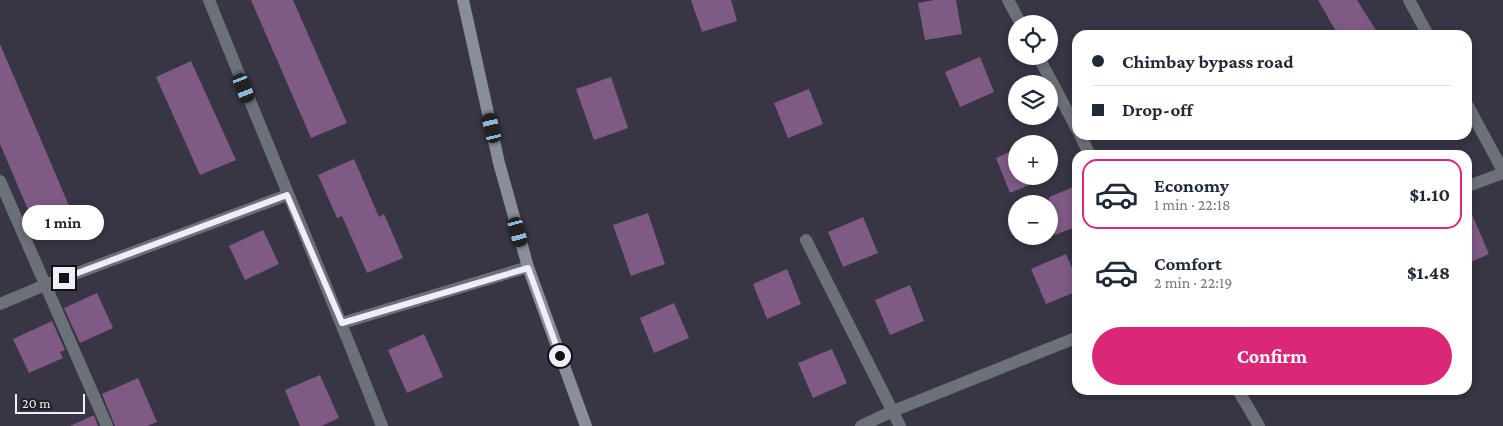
<!DOCTYPE html>
<html lang="en">
<head>
<meta charset="utf-8">
<style>
	:root { --surface:#fff; --page:#f6f6f7; --text:#1f2937; --muted:#747a83; --line:#e0e1e3; --accent:#db2777 }
	body { margin:0; font-family:"Crimson Pro",serif; background:var(--page); color:var(--text); height:100vh; display:flex; flex-direction:column; font-size:19px; white-space:nowrap }
	* { box-sizing:border-box; margin:0 }
	p { font-size:16px; color:var(--muted) }
	.icon { flex:none; width:28px; height:28px; fill:none; stroke:currentColor; stroke-width:2; stroke-linecap:round; stroke-linejoin:round }
	.map { position:relative; flex:1; overflow:hidden }
	.side { position:absolute; left:1072px; top:150px; width:400px; height:245px; display:flex; flex-direction:column; background:var(--surface); border-radius:15px; box-shadow:0 2px 8px #0003 }
	.side>* { flex:none }
	.banner { position:absolute; left:1072px; top:30px; width:400px; height:110px; border-radius:15px; box-shadow:0 2px 8px #0003; display:grid; align-content:center; height:110px; padding:0 20px; background:var(--surface) }
	.fabs { position:absolute; left:1008px; top:15px; display:grid; gap:10px }
	.fabs a { display:grid; place-items:center; width:50px; height:50px; border-radius:50%; background:var(--surface); box-shadow:0 2px 8px #0003; font-size:25px }
	.scale { position:absolute; left:15px; bottom:12px; width:70px; box-sizing:border-box; padding-left:5px; border:2px solid #efedf7; border-top:0; font-size:14px; line-height:18px; white-space:nowrap; color:#efedf7; -webkit-text-stroke:4px #1f1e25; paint-order:stroke }
	.end { position:absolute; width:22px; height:22px; margin:-11px; border:6px solid #efedf7; background:#111; box-shadow:0 0 0 2px #111 }
	.from { border-radius:50% }
	.bubble { position:absolute; height:35px; border-radius:18px; background:var(--surface); box-shadow:0 2px 8px #0003; font-size:16px; font-weight:700; line-height:35px; text-align:center }
	.car { position:absolute; width:15px; height:30px; margin:-15px -8px; border-radius:6px; box-shadow:0 0 4px 1px #0007; background:linear-gradient(#222 24%,#8ab4d8 0 40%,#222 0 76%,#8ab4d8 0 86%,#222 0) }
	.banner b { display:flex; align-items:center; gap:18px; height:48px; font-size:19px }
	.banner b+b { border-top:1px solid var(--line) }
	.banner i { width:12px; height:12px; background:var(--text) }
	ul { padding:9px 0 0; list-style:none }
	li { display:flex; align-items:center; gap:15px; height:70px; margin:0 10px 8px; padding:0 10px; border:2px solid transparent; border-radius:15px }
	li div { flex:1 }
	li b { display:block; font-size:19px }
	li em { font-style:normal; font-weight:700 }
	li.on { border-color:var(--accent) }
	li>.icon { width:45px; height:45px; stroke-width:1.5 }
	.cta { display:flex; gap:10px; margin-top:auto; padding:10px 20px }
	.cta a { flex:1; height:58px; border-radius:30px; background:var(--accent); color:#fff; font-size:20px; font-weight:700; line-height:58px; text-align:center }
	.map>svg:first-child { display:block }
</style>
</head>
<body>
<div class="map">
<svg width="1503" height="426" viewBox="0 0 1503 426">
	<rect width="100%" height="100%" fill="#383544"/>
	<path fill="#7e5a85" d="M 251,0 L 293,0 L 347,123 L 311,138 Z
		M 691,0 L 731,0 L 737,21 L 702,32 Z
		M 934,0 L 956,0 L 962,34 L 925,40 L 918,3 Z
		M 1318,0 L 1357,0 L 1379,35 L 1338,35 Z
		M 0,44 L 76,222 L 40,238 L 0,144 Z
		M 980,57 L 994,92 L 960,107 L 945,72 Z
		M 191,61 L 236,160 L 200,175 L 156,77 Z
		M 611,77 L 628,128 L 594,140 L 576,89 Z
		M 809,89 L 823,124 L 788,138 L 774,103 Z
		M 1016,149 L 1016,176 L 1044,176 L 1045,178 L 1010,193 L 996,158 Z
		M 354,159 L 379,217 L 384,214 L 403,258 L 367,273 L 342,216 L 337,218 L 318,175 Z
		M 1078,185 L 1078,226 L 1055,235 L 1049,221 L 1049,197 Z
		M 1468,205 L 1489,254 L 1468,263 Z
		M 648,213 L 665,264 L 631,276 L 613,225 Z
		M 863,217 L 878,253 L 843,267 L 828,232 Z
		M 263,230 L 279,264 L 245,280 L 229,246 Z
		M 1066,254 L 1078,282 L 1078,291 L 1046,304 L 1031,269 Z
		M 787,269 L 801,304 L 767,319 L 753,284 Z
		M 910,285 L 924,321 L 890,335 L 875,300 Z
		M 97,293 L 113,328 L 80,343 L 64,308 Z
		M 674,303 L 689,338 L 654,353 L 640,318 Z
		M 52,321 L 65,350 L 60,352 L 63,358 L 29,373 L 13,339 Z
		M 424,334 L 443,377 L 407,393 L 388,350 Z
		M 832,349 L 847,383 L 813,398 L 798,363 Z
		M 320,375 L 339,418 L 321,426 L 300,426 L 285,390 Z
		M 138,378 L 157,422 L 147,426 L 115,426 L 102,394 Z
		M 94,415 L 98,426 L 70,426 Z"/>
	<g fill="none" stroke-linecap="round" stroke-linejoin="round">
		<path stroke="#6c7077" stroke-width="12" d="M 209,0 C 266,142 326,283 382,426
			M 1008,0 L 1021,24
			M 1409,0 L 1428,35
			M 1038,56 L 1078,131
			M 1468,106 L 1503,171
			M 1080,135 L 1090,155
			M 0,181 L 107,426
			M 1468,186 L 1503,173
			M 806,240 L 900,426
			M 0,304 L 45,285 L 287,195
			M 342,323 L 528,267
			M 1238,390 L 1259,426
			M 861,426 L 893,411 L 1078,337"/>
		<path stroke="#898e9a" stroke-width="12" d="M 463,0 L 499,163 L 528,267 L 586,426"/>
	</g>
	<g fill="none" stroke-linecap="round" stroke-linejoin="round">
		<path stroke="#efedf7" stroke-width="6" d="M 64,278 L 287,195 L 342,323 L 528,268 L 560,356"/>
	</g>
</svg>
<div class="fabs">
<a><svg class="icon" aria-label="locate" viewBox="0 0 24 24"><circle cx="12" cy="12" r="6"/><path d="M12 2v4M12 18v4M2 12h4M18 12h4"/></svg></a>
<a><svg class="icon" aria-label="layers" viewBox="0 0 24 24"><path d="M12 4l9 5-9 5-9-5zM3 14l9 5 9-5"/></svg></a>
<a>+</a>
<a>−</a>
</div>
<div class="scale">20 m</div>
<i class="end from" style="left:560px;top:356px"></i>
<i class="end" style="left:64px;top:278px"></i>
<div class="bubble" style="left:22px;top:205px;width:82px">1 min</div>
<i class="car" style="left:244px;top:88px;rotate:158deg"></i>
<i class="car" style="left:492px;top:128px;rotate:347deg"></i>
<i class="car" style="left:518px;top:232px;rotate:165deg"></i>
<div class="banner">
<b><i class="from"></i>Chimbay bypass road</b>
<b><i></i>Drop-off</b>
</div>
<section class="side">
<ul>
<li class="on"><svg class="icon" aria-label="car" viewBox="0 0 24 24"><path d="M5 17H2v-5l4-1 3-4h7l3 4 3 1v5h-3M9 17h6M6 11h13"/><circle cx="7" cy="17" r="2"/><circle cx="17" cy="17" r="2"/></svg><div><b>Economy</b><p>1 min · 22:18</p></div><em>$1.10</em></li>
<li><svg class="icon" aria-label="car" viewBox="0 0 24 24"><path d="M5 17H2v-5l4-1 3-4h7l3 4 3 1v5h-3M9 17h6M6 11h13"/><circle cx="7" cy="17" r="2"/><circle cx="17" cy="17" r="2"/></svg><div><b>Comfort</b><p>2 min · 22:19</p></div><em>$1.48</em></li>
</ul>
<div class="cta"><a>Confirm</a></div>
</section>
</div>
</body>
</html>
